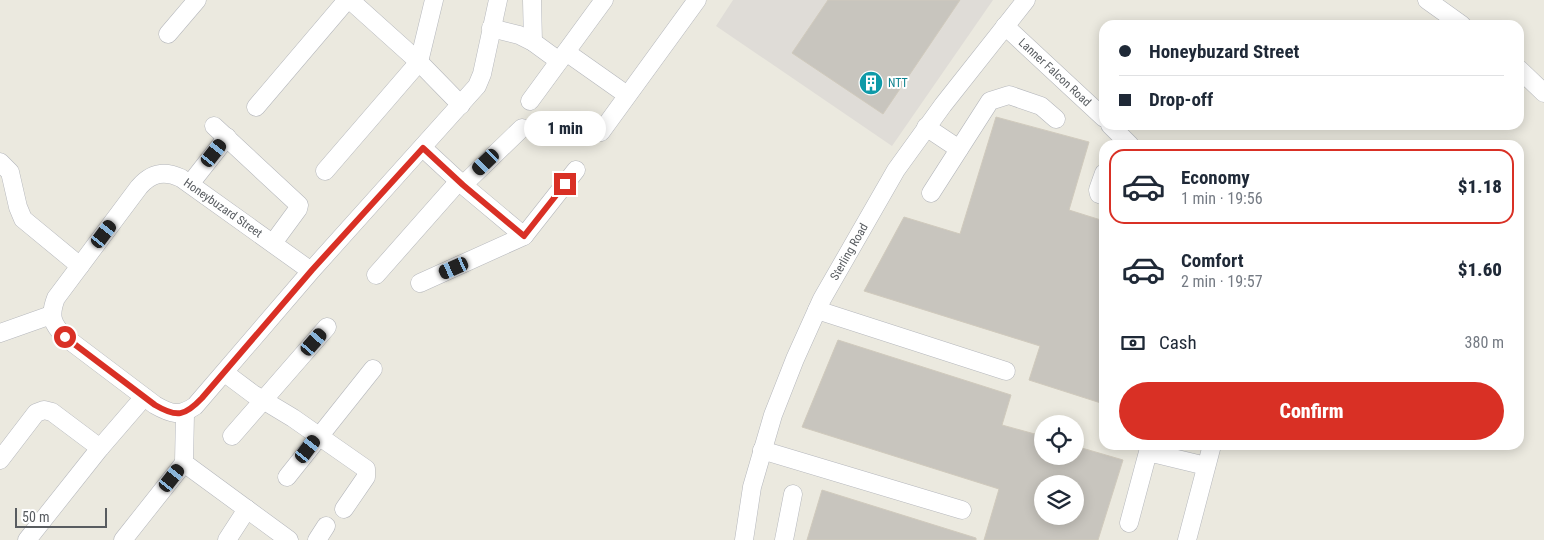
<!DOCTYPE html>
<html lang="en">
<head>
<meta charset="utf-8">
<style>
	:root { --surface:#fff; --page:#f6f6f7; --text:#1f2937; --muted:#747a83; --line:#e0e1e3; --accent:#d93025 }
	body { margin:0; font-family:"Roboto Condensed",sans-serif; background:var(--page); color:var(--text); height:100vh; display:flex; flex-direction:column; font-size:19px; white-space:nowrap }
	* { box-sizing:border-box; margin:0 }
	p { font-size:16px; color:var(--muted) }
	.icon { flex:none; width:28px; height:28px; fill:none; stroke:currentColor; stroke-width:2; stroke-linecap:round; stroke-linejoin:round }
	.map { position:relative; flex:1; overflow:hidden }
	.side { position:absolute; left:1099px; top:140px; width:425px; height:310px; display:flex; flex-direction:column; background:var(--surface); border-radius:15px; box-shadow:0 2px 12px #0003 }
	.side>* { flex:none }
	.guide { position:absolute; left:1099px; top:20px; width:425px; height:110px; border-radius:15px; box-shadow:0 2px 12px #0003; display:grid; align-content:center; height:110px; padding:0 20px; background:var(--surface) }
	.fabs { position:absolute; left:1034px; top:415px; display:grid; gap:10px }
	.fabs a { display:grid; place-items:center; width:50px; height:50px; border-radius:50%; background:var(--surface); box-shadow:0 2px 12px #0003; font-size:25px }
	.scale { position:absolute; left:15px; bottom:12px; width:92px; box-sizing:border-box; padding-left:5px; border:2px solid #585c60; border-top:0; font-size:14px; line-height:18px; white-space:nowrap; color:#585c60; -webkit-text-stroke:4px #fff; paint-order:stroke }
	.end { position:absolute; width:22px; height:22px; margin:-11px; border:6px solid #d93025; background:#fff; box-shadow:0 0 0 2px #fff }
	.from { border-radius:50% }
	.bubble { position:absolute; height:35px; border-radius:18px; background:var(--surface); box-shadow:0 2px 12px #0003; font-size:16px; font-weight:800; line-height:35px; text-align:center }
	.car { position:absolute; width:15px; height:30px; margin:-15px -8px; border-radius:6px; box-shadow:0 0 4px 1px #0007; background:linear-gradient(#222 24%,#8ab4d8 0 40%,#222 0 76%,#8ab4d8 0 86%,#222 0) }
	.guide b { display:flex; align-items:center; gap:18px; height:48px; font-size:19px }
	.guide b+b { border-top:1px solid var(--line) }
	.guide i { width:12px; height:12px; background:var(--text) }
	ul { padding:9px 0 0; list-style:none }
	li { display:flex; align-items:center; gap:15px; height:75px; margin:0 10px 8px; padding:0 10px; border:2px solid transparent; border-radius:15px }
	li div { flex:1 }
	li b { display:block; font-size:19px }
	li em { font-style:normal; font-weight:800 }
	li.active { border-color:var(--accent) }
	li>.icon { width:45px; height:45px; stroke-width:1.5 }
	.pay { display:flex; align-items:center; gap:12px; height:55px; padding:0 20px; font-size:19px }
	.pay p { margin-inline-start:auto }
	.cta { display:flex; gap:10px; margin-top:auto; padding:10px 20px }
	.cta a { flex:1; height:58px; border-radius:30px; background:var(--accent); color:#fff; font-size:20px; font-weight:800; line-height:58px; text-align:center }
	.map>svg:first-child { display:block }
</style>
</head>
<body>
<div class="map">
<svg width="1544" height="540" viewBox="0 0 1544 540">
	<rect width="100%" height="100%" fill="#ebe9df"/>
	<path fill="#dfdcd7" d="M 733,0 L 993,0 L 892,146 L 716,26 Z"/>
	<path fill="#c8c5be" stroke="#d0cabd" fill-rule="evenodd" d="M 828,0 L 960,0 L 883,114 L 792,53 Z
		M 996,117 L 1089,142 L 1069,210 L 1104,221 L 1104,404 L 1029,380 L 1040,346 L 864,291 L 904,217 L 960,234 Z
		M 838,340 L 1011,395 L 1002,425 L 1042,436 L 1042,456 L 1075,456 L 1075,446 L 1123,460 L 1098,540 L 984,540 L 999,489 L 802,427 ZM 1042,484 L 1075,484 L 1075,516 L 1042,516 Z
		M 822,490 L 976,538 L 976,540 L 807,540 Z"/>
	<g fill="none" stroke-linecap="round" stroke-linejoin="round">
		<g stroke="#b5b7bc" stroke-width="19">
			<g id="minor">
				<path d="M 350,0 L 419,62 L 461,105"/>
				<path d="M 532,0 L 533,42"/>
				<path d="M 1427,0 L 1462,25"/>
				<path id="s1" d="M 1005,26 L 1104,118"/>
				<path d="M 491,28 L 519,35 L 533,42 L 559,61"/>
				<path d="M 168,34 L 197,0"/>
				<path d="M 566,52 L 627,95"/>
				<path d="M 1519,69 L 1544,93"/>
				<path d="M 530,101 L 604,0"/>
				<path d="M 256,107 L 347,0"/>
				<path d="M 1110,125 L 1130,145"/>
				<path d="M 214,126 L 299,205 L 298,209 L 273,243"/>
				<path d="M 926,127 L 959,149"/>
				<path d="M 601,132 L 697,0"/>
				<path d="M 423,148 L 463,185 L 524,236 L 576,170"/>
				<path d="M 0,162 L 10,172 L 18,207 L 23,219 L 80,266"/>
				<path d="M 325,171 L 419,62 L 434,0"/>
				<path d="M 1104,173 L 1098,190 L 1099,194 L 1104,196"/>
				<path d="M 190,184 L 227,137"/>
				<path d="M 463,185 L 522,128"/>
				<path d="M 931,193 L 990,101 L 1009,95 L 1041,106 L 1056,119"/>
				<path d="M 311,271 L 181,178 C 164,170 151,173 139,187 L 56,298 C 49,316 52,324 65,337 L 155,405 C 171,414 179,417 195,406 L 311,271 L 477,86 L 482,74 L 498,0"/>
				<path d="M 376,275 L 459,181"/>
				<path d="M 420,283 L 524,236"/>
				<path d="M 817,310 L 1006,371"/>
				<path d="M 0,333 L 51,315"/>
				<path d="M 225,373 L 253,394 L 293,418 L 366,469 L 366,477 L 344,509"/>
				<path d="M 185,413 L 184,463 L 289,540"/>
				<path d="M 232,436 L 327,327"/>
				<path d="M 762,450 L 962,510"/>
				<path d="M 0,460 L 36,413 L 44,410 L 52,412 L 100,448"/>
				<path d="M 287,477 L 373,369"/>
				<path d="M 1129,523 L 1148,452 L 1206,466"/>
				<path d="M 27,540 L 100,448 L 144,397"/>
				<path d="M 123,540 L 184,463"/>
				<path d="M 227,540 L 247,509"/>
				<path d="M 317,540 L 326,526"/>
				<path id="s2" d="M 744,540 L 752,487 L 773,415 L 795,359 L 822,299 L 896,170 L 943,105 L 1026,0"/>
				<path d="M 784,540 L 793,494"/>
				<path d="M 1187,540 L 1212,445"/>
			</g>
		</g>
		<use href="#minor" stroke="#fff" stroke-width="18"/>
	</g>
	<g fill="none" stroke-linecap="round" stroke-linejoin="round">
		<path stroke="#d93025" stroke-width="6" d="M 65,337 L 155,405 C 177,418 185,416 202,398 L 312,270 L 423,148 L 463,185 L 524,236 L 565,184"/>
	</g>
	<defs>
		<g id="building-disc" transform="scale(1.25)"><circle r="9.5" fill="#0f9aa8" stroke="#fff"/><path d="M-4-6H4V6H1V3H-1V6H-4ZM-2.5-4.3h1.7v1.8h-1.7ZM.8-4.3h1.7v1.8H.8ZM-2.5-1h1.7V.8h-1.7ZM.8-1h1.7V.8H.8Z" fill="#fff"/></g>
	</defs>
	<g fill-rule="evenodd">
		<use href="#building-disc" x="871" y="83"/>
	</g>
	<g text-anchor="middle" stroke-width="4" stroke-linejoin="round" paint-order="stroke">
		<g font-size="12" fill="#585c60" stroke="#fff">
			<text dy="4" stroke="none"><textPath href="#s1" startOffset="68">Lanner Falcon Road</textPath></text>
			<text transform="translate(223 208) rotate(35)" y="4">Honeybuzard Street</text>
			<text dy="4" stroke="none"><textPath href="#s2" startOffset="309">Sterling Road</textPath></text>
		</g>
		<g font-size="12" fill="#0d838f" stroke="#fff" text-anchor="start">
			<text x="888" y="87">NTT</text>
		</g>
	</g>
</svg>
<div class="fabs">
<a><svg class="icon" aria-label="locate" viewBox="0 0 24 24"><circle cx="12" cy="12" r="6"/><path d="M12 2v4M12 18v4M2 12h4M18 12h4"/></svg></a>
<a><svg class="icon" aria-label="layers" viewBox="0 0 24 24"><path d="M12 4l9 5-9 5-9-5zM3 14l9 5 9-5"/></svg></a>
</div>
<div class="scale">50 m</div>
<i class="end from" style="left:65px;top:337px"></i>
<i class="end" style="left:565px;top:184px"></i>
<div class="bubble" style="left:524px;top:111px;width:82px">1 min</div>
<i class="car" style="left:214px;top:153px;rotate:38deg"></i>
<i class="car" style="left:486px;top:162px;rotate:226deg"></i>
<i class="car" style="left:104px;top:234px;rotate:37deg"></i>
<i class="car" style="left:454px;top:268px;rotate:246deg"></i>
<i class="car" style="left:314px;top:342px;rotate:41deg"></i>
<i class="car" style="left:308px;top:449px;rotate:37deg"></i>
<i class="car" style="left:172px;top:478px;rotate:38deg"></i>
<div class="guide">
<b><i class="from"></i>Honeybuzard Street</b>
<b><i></i>Drop-off</b>
</div>
<section class="side">
<ul>
<li class="active"><svg class="icon" aria-label="car" viewBox="0 0 24 24"><path d="M5 17H2v-5l4-1 3-4h7l3 4 3 1v5h-3M9 17h6M6 11h13"/><circle cx="7" cy="17" r="2"/><circle cx="17" cy="17" r="2"/></svg><div><b>Economy</b><p>1 min · 19:56</p></div><em>$1.18</em></li>
<li><svg class="icon" aria-label="car" viewBox="0 0 24 24"><path d="M5 17H2v-5l4-1 3-4h7l3 4 3 1v5h-3M9 17h6M6 11h13"/><circle cx="7" cy="17" r="2"/><circle cx="17" cy="17" r="2"/></svg><div><b>Comfort</b><p>2 min · 19:57</p></div><em>$1.60</em></li>
</ul>
<div class="pay"><svg class="icon" aria-label="cash" viewBox="0 0 24 24"><path d="M3 7h18v10H3z"/><circle cx="12" cy="12" r="2"/></svg>Cash<p>380 m</p></div>
<div class="cta"><a>Confirm</a></div>
</section>
</div>
</body>
</html>
